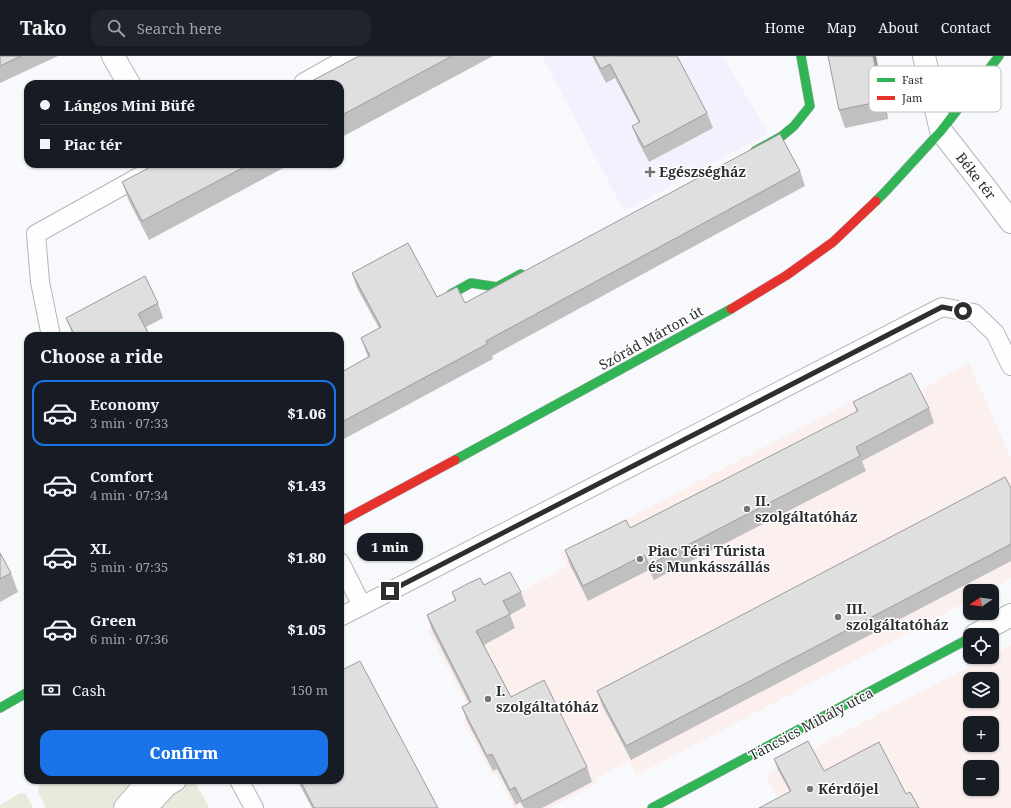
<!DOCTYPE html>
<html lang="en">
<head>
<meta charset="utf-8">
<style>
	:root { --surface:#171b24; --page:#20242c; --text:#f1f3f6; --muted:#9ea1a6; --line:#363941; --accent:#1a73e8 }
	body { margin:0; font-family:"Noto Serif",serif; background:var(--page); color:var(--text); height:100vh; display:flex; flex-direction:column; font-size:15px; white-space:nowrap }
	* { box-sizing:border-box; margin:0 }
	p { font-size:13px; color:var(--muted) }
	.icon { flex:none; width:22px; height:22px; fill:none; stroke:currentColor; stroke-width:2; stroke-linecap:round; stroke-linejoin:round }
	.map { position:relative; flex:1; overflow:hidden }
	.side { position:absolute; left:24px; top:276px; width:320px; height:452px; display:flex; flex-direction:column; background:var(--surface); border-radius:12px; box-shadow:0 1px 3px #0004 }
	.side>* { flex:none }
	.top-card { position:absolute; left:24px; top:24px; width:320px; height:88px; border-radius:12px; box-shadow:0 1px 3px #0004; display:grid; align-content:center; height:88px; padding:0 16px; background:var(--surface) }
	.needle { width:26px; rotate:257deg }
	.controls { position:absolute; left:963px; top:528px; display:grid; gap:8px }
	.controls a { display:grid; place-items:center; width:36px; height:36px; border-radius:8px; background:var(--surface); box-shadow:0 1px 3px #0004; font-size:20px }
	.end { position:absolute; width:18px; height:18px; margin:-9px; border:5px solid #2c2e30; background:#fff; box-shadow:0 0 0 2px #fff }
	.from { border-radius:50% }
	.bubble { position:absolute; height:28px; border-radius:12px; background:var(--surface); box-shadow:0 1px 3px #0004; font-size:13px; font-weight:800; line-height:28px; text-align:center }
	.top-card b { display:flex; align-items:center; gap:14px; height:38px; font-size:15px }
	.top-card b+b { border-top:1px solid var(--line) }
	.top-card i { width:10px; height:10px; background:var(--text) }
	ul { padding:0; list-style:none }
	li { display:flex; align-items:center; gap:12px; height:66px; margin:0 8px 6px; padding:0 8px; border:2px solid transparent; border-radius:12px }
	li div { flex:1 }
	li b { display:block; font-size:15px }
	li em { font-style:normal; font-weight:800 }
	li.active { border-color:var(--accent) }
	li>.icon { width:36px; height:36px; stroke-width:1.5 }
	h2 { padding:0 16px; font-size:18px; line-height:48px }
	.pay { display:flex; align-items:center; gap:10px; height:44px; padding:0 16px; font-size:15px }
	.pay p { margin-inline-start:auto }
	.button { display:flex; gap:8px; margin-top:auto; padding:8px 16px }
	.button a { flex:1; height:46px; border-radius:12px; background:var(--accent); color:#fff; font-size:16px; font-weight:800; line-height:46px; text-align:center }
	header { display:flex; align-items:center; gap:24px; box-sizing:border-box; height:56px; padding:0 20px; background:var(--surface); border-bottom:1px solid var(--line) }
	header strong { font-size:19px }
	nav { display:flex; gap:22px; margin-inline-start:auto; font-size:14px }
	.search { width:280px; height:36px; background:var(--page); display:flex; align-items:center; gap:10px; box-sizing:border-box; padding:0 14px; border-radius:12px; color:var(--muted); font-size:15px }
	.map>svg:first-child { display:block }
</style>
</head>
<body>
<header>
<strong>Tako</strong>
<div class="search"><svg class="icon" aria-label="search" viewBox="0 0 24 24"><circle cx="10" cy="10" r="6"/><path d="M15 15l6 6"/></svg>Search here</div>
<nav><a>Home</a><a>Map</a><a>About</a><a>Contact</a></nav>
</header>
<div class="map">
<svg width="1011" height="752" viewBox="0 0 1011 752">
	<rect width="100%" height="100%" fill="#f7f9fc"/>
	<path fill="#fbf0ee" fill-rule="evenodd" d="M 969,307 L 1011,402 L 1011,522 L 987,535 L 970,535 L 970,544 L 637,719 L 629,705 L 595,723 L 597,728 L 550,752 L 520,752 L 519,751 L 514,752 L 496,718 L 492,719 L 462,664 L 471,658 L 427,573 L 517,526 L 521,535 L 567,511 L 560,497 L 909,316 L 919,335 Z
		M 1011,589 L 1011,752 L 784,752 L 765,719 L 818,690 L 988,601 L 992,601 L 992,599 ZM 970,623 L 992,623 L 992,645 L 970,645 ZM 970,667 L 992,667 L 992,689 L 970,689 ZM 970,711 L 992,711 L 992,733 L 970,733 Z"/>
	<path fill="#f3f1fd" d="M 542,0 L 723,0 L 768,77 L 624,155 Z"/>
	<path fill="#e7ebdc" d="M 44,724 L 149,724 L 125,752 L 46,752 L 38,736 L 40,726 Z
		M 175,724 L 194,724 L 209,752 L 145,752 Z
		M 20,737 L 26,738 L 33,752 L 0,752 L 0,749 Z"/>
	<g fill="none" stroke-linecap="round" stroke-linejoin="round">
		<g stroke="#b5b6b9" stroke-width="20">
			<path id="lane" d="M 51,280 L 40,226 L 36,178 L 162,108
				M 340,506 L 362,550
				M 340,561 L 942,251 L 974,257 L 995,277 L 1011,310
				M 239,724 L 254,752"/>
		</g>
		<g stroke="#b5b6b9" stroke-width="24">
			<path id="street" d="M 113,0 L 129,28
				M 924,0 L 941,75 L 984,130 L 1011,166
				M 305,28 L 355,0
				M 975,579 L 1011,559
				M 125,752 L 149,724
				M 145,752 L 167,729 L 175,724"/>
		</g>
		<g stroke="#b5b6b9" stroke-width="10">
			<path id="fast" d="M 755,95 L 782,80 L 794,70 L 810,50 L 801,0
				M 876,145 L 886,135 L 941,75 L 999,0
				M 451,238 L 471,227 L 497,231 L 521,218
				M 455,404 L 731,253
				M 0,652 L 28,636
				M 652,752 L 970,582"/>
		</g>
		<g stroke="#b5b6b9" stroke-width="10">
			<path id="jam" d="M 731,253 L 787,219 L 833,186 L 876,145
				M 340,466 L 455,404"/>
		</g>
		<use href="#lane" stroke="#fefeff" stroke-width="18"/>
		<use href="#street" stroke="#fefeff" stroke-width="22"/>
		<use href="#fast" stroke="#30b455" stroke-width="9"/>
		<use href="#jam" stroke="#e5322d" stroke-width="9"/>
	</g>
	<path fill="#c0c0c0" d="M 0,0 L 58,0 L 0,27 Z
		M 359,0 L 493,0 L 340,82 L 340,28 Z
		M 592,0 L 677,0 L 707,57 L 713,72 L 649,106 L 638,85 L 632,70 L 639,67 L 615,22 L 606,27 Z
		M 876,0 L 888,63 L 845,72 L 839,54 Z
		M 156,108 L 291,108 L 149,184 L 129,145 L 122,126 Z
		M 800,115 L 805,130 L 492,300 L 493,303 L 340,385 L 340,317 L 368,301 L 361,282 L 379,272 L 357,232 L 352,217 L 437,241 L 465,247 Z
		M 158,247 L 163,262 L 146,271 L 150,280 L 73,280 L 66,262 Z
		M 853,346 L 929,352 L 934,367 L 862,405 L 866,415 L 654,524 L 649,514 L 588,545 L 570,509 L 565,494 L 630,472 L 857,356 Z
		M 1011,432 L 1011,505 L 631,704 L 602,649 L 597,635 Z
		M 0,497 L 11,517 L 18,536 L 0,546 Z
		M 484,529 L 521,536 L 526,550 L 510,559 L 515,572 L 484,589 L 511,641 L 587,711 L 592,726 L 542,752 L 524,752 L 520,746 L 516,749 L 497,713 L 493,715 L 467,665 L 462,651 L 469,647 L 432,574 L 427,559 L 455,545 L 452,536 Z
		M 774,703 L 824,715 L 906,738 L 919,752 L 790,736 L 778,714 Z
		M 297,724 L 340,724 L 438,752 L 312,752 Z"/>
	<path fill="#9c9c9c" d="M 873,0 L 876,0 L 888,63 L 882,45 Z"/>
	<path fill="#dfdfdf" stroke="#9c9c9c" d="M 0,0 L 21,0 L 0,10 Z
		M 359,0 L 452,0 L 340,60 L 340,28 L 306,28 Z
		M 594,0 L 677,0 L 707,57 L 644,91 L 632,70 L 640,66 L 610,8 L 601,13 Z
		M 828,0 L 873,0 L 882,45 L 839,54 Z
		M 780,78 L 800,115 L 486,285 L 487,288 L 340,367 L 340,317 L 370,300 L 361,282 L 381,271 L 352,217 L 408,187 L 437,241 L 457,231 L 465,247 Z
		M 156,108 L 250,108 L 142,165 L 122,126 Z
		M 145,220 L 158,247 L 138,258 L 150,280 L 75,280 L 66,262 Z
		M 911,317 L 929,352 L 856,391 L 860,400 L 649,509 L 644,499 L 583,530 L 565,494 L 626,464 L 630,472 L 858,355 L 853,346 Z
		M 1005,421 L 1011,432 L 1011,488 L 626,690 L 597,635 Z
		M 0,497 L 11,517 L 0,523 Z
		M 510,516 L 521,536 L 503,545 L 510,558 L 476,575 L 511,641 L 544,624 L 587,711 L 522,745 L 515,731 L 510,734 L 492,698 L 487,700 L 462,651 L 471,646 L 427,559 L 456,544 L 452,536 L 469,527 L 480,522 L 484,529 Z
		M 360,605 L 438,752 L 314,752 L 300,724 L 340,724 L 340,615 Z
		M 808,685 L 824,715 L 879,686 L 906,738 L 910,736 L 919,752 L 759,752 L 791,735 L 774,703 Z"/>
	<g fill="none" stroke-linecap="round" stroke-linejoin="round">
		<path stroke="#2c2e30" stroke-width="5" d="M 390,535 L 942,251 L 963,255"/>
	</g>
	<g fill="#737577" stroke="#fff" stroke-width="1.5">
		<path d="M648 110h4v4h4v4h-4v4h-4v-4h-4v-4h4z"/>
		<circle cx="747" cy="453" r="4"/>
		<circle cx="640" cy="503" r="4"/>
		<circle cx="838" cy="561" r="4"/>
		<circle cx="488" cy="643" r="4"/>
		<circle cx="810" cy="733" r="4"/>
	</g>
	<g text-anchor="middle" stroke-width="3" stroke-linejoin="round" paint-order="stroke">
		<g font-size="14" font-weight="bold" fill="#2c2e30" stroke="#fff" text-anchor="start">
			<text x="659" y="121">Egészségház</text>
			<text x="755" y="450">II.<tspan x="755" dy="16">szolgáltatóház</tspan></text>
			<text x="648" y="500">Piac Téri Túrista<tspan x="648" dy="16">és Munkásszállás</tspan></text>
			<text x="846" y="558">III.<tspan x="846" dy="16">szolgáltatóház</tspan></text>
			<text x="496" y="640">I.<tspan x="496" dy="16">szolgáltatóház</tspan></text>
			<text x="818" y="738">Kérdőjel</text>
		</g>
		<g font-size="14" fill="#2c2e30" stroke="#fff">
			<text transform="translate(976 120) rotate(52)" y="5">Béke tér</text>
			<text transform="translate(651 282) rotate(-29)" y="5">Szórád Márton út</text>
			<text transform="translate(811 668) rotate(-28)" y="5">Táncsics Mihály utca</text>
		</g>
	</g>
	<rect x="869" y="10" width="132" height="46" rx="6" fill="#fff" stroke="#c0c0c1" stroke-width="1"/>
	<rect x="877" y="22" width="18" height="4" fill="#30b455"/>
	<rect x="877" y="40" width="18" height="4" fill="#e5322d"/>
	<g font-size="11" fill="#2c2e30">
		<text x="902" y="28">Fast</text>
		<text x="902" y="46">Jam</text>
	</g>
</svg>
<div class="controls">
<a><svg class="needle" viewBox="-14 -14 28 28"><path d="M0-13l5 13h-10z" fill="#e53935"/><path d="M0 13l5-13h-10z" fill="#9ea1a6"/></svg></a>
<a><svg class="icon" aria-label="locate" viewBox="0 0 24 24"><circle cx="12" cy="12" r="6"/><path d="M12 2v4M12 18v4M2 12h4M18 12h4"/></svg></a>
<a><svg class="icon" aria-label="layers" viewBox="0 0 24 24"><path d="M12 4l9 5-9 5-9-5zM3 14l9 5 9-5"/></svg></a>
<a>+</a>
<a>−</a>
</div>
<i class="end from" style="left:963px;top:255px"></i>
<i class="end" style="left:390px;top:535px"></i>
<div class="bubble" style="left:357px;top:477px;width:66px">1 min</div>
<div class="top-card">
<b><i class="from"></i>Lángos Mini Büfé</b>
<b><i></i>Piac tér</b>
</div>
<section class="side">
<h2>Choose a ride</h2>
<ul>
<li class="active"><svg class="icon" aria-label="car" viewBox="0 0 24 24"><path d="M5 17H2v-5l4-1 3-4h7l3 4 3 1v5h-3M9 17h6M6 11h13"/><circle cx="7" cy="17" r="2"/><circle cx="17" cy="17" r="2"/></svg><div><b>Economy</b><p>3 min · 07:33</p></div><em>$1.06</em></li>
<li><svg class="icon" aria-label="car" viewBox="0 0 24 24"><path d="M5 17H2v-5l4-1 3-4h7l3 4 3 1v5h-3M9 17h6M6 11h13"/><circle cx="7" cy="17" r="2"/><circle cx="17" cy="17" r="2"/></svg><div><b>Comfort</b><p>4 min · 07:34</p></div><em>$1.43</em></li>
<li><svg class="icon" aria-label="car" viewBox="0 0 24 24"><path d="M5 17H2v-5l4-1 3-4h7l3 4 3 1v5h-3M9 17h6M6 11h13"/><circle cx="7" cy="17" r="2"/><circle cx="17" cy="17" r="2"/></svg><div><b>XL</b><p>5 min · 07:35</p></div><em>$1.80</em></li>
<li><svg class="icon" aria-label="car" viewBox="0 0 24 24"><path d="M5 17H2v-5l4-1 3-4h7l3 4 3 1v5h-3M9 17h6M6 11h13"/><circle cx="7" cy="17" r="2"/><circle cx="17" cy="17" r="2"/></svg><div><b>Green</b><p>6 min · 07:36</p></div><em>$1.05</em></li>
</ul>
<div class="pay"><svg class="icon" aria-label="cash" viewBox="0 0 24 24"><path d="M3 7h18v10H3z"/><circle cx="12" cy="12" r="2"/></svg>Cash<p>150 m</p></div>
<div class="button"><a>Confirm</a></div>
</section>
</div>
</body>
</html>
